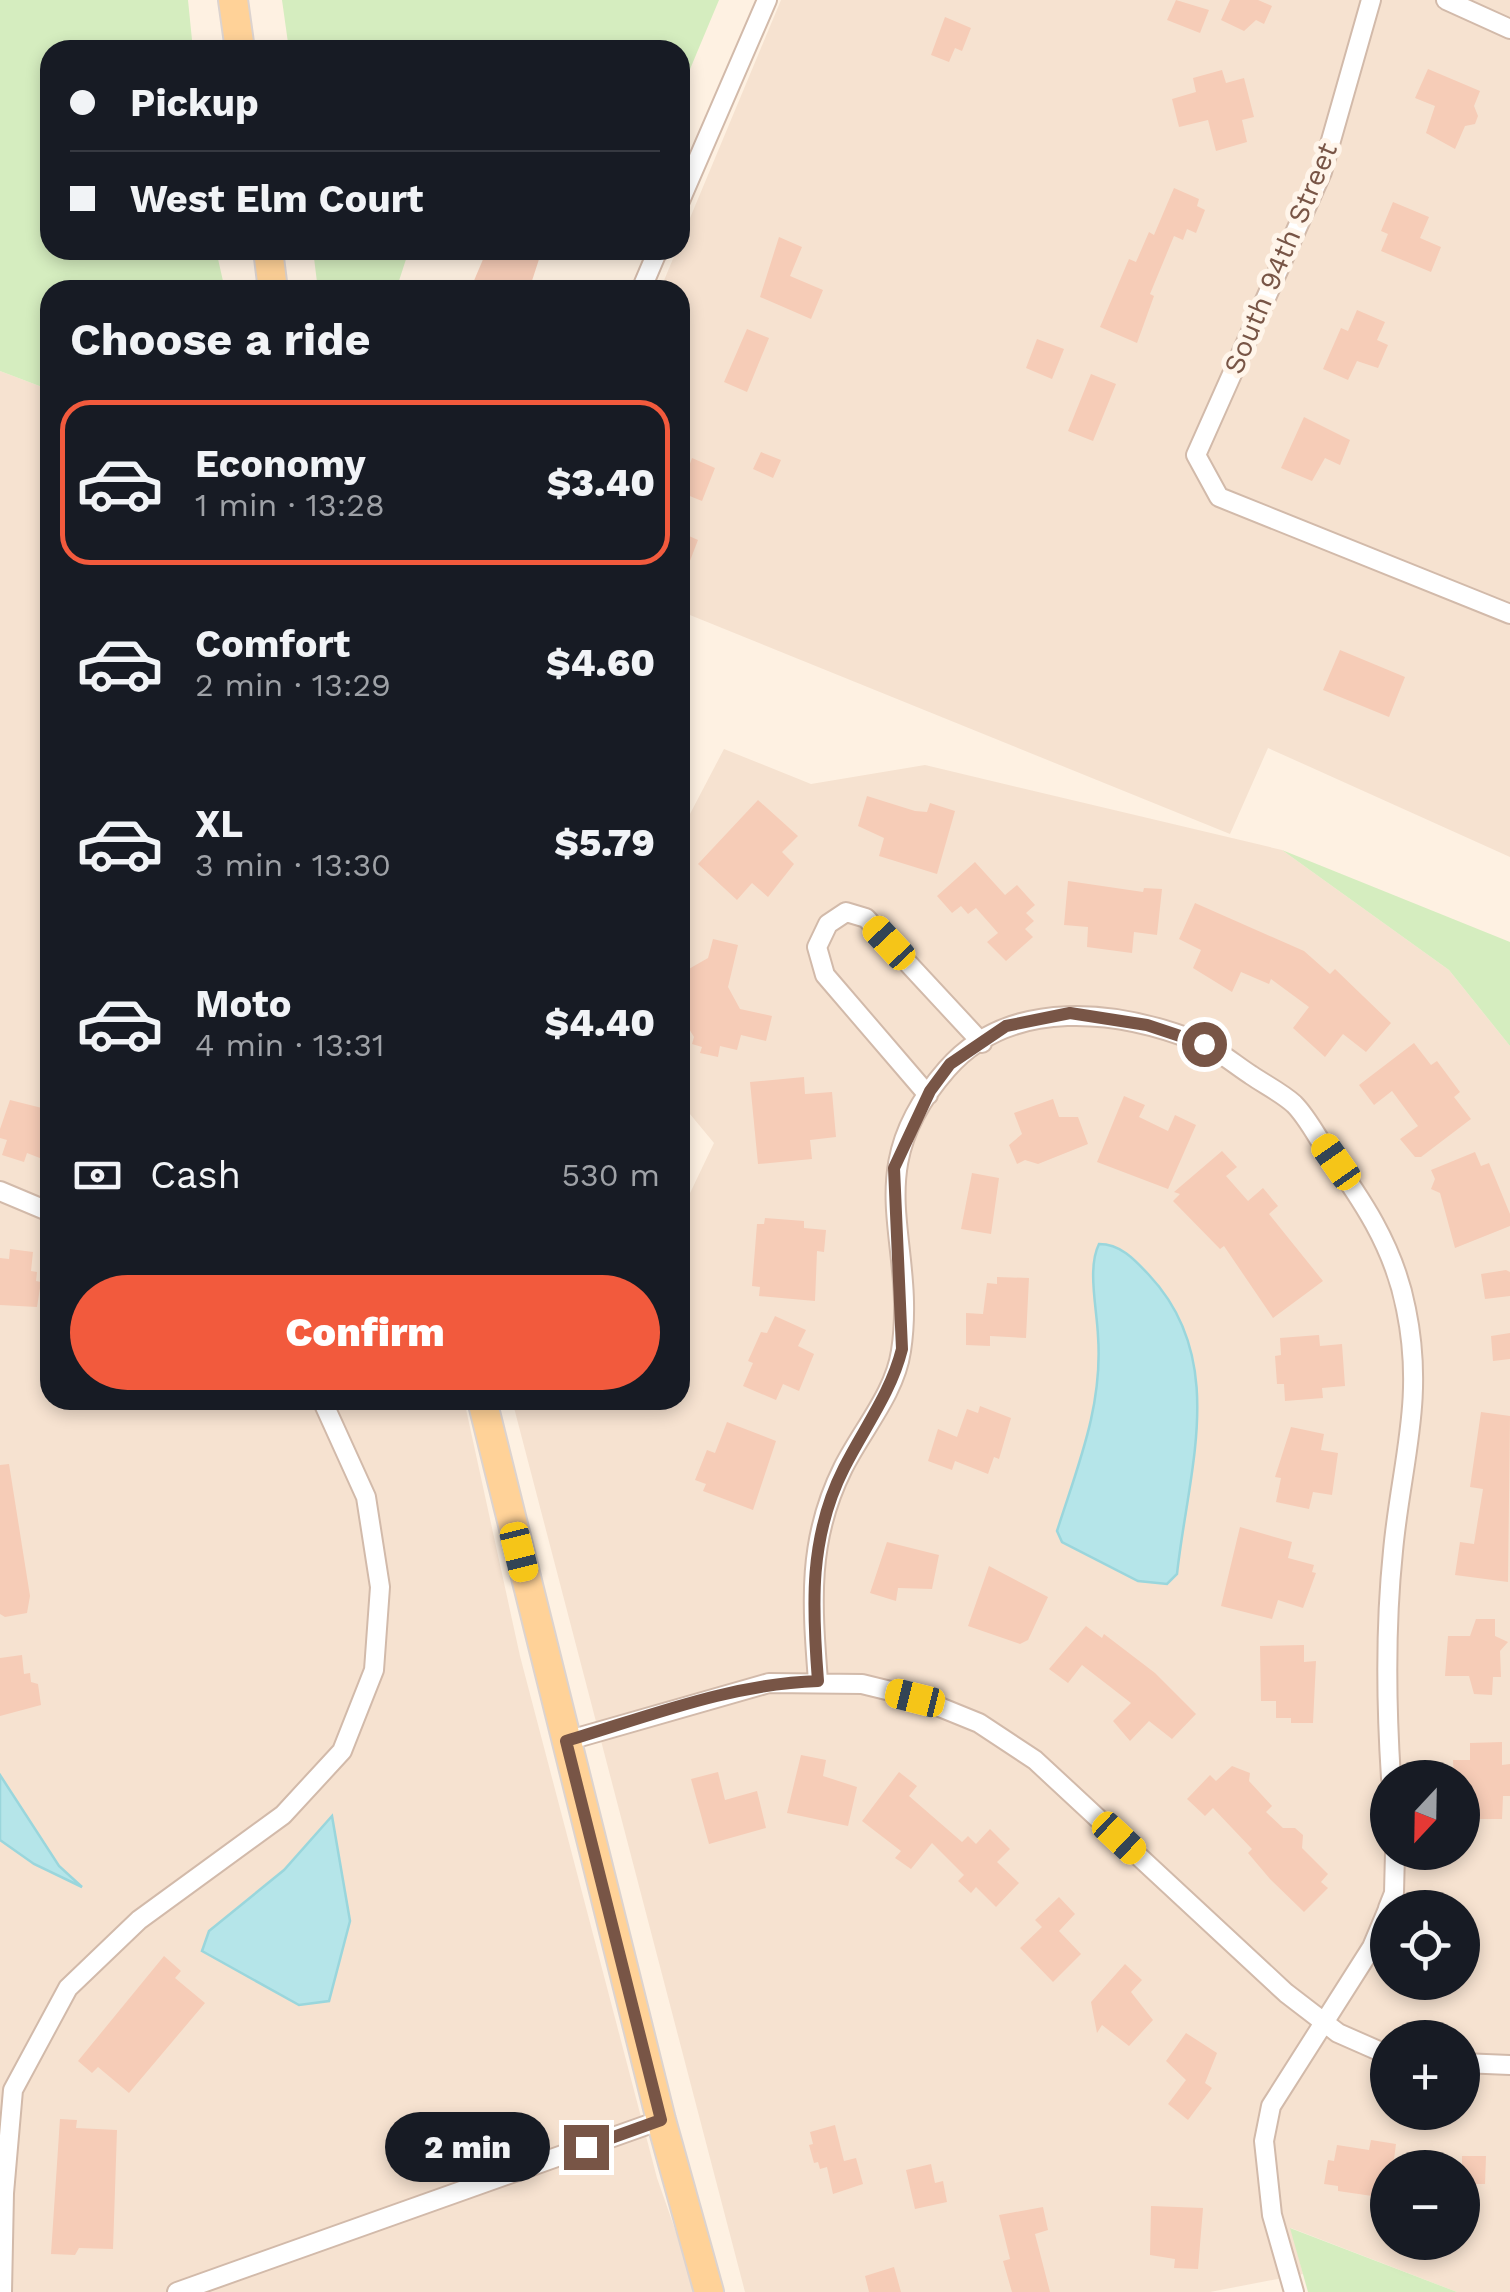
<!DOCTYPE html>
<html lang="en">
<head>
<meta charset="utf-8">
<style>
	:root { --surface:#171b24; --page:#242831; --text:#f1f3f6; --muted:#9ea1a6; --line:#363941; --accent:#f25a3d }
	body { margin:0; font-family:"Work Sans",sans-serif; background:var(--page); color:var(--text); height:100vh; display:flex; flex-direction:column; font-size:38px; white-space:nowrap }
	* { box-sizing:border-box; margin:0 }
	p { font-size:32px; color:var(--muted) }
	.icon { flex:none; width:55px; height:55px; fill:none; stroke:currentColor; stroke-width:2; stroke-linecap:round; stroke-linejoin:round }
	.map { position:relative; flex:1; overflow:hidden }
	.sheet { position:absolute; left:40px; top:280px; width:650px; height:1130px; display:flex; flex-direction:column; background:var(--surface); border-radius:30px; box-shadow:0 5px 15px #0003 }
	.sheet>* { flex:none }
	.top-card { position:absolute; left:40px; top:40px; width:650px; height:220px; border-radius:30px; box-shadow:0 5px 15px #0003; display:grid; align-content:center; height:220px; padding:0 30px; background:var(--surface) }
	.needle { width:65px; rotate:202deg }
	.buttons { position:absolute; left:1370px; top:1760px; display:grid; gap:20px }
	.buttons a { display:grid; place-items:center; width:110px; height:110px; border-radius:50%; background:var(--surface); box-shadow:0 5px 15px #0003; font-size:50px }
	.end { position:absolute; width:45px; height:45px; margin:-22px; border:12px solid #785546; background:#fff; box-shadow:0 0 0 5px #fff }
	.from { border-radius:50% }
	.bubble { position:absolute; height:70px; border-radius:35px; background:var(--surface); box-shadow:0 5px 15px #0003; font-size:32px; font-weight:800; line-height:70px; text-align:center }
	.car { position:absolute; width:30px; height:60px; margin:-30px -15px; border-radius:12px; box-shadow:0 0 8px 2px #0007; background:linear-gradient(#f5c518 24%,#345 0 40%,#f5c518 0 76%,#345 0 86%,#f5c518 0) }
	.top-card b { display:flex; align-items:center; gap:35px; height:95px; font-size:38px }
	.top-card b+b { border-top:2px solid var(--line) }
	.top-card i { width:25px; height:25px; background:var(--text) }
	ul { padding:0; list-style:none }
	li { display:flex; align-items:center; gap:30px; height:165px; margin:0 20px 15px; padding:0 10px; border:5px solid transparent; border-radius:30px }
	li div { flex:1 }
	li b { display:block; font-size:38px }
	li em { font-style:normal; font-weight:800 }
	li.on { border-color:var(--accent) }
	li>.icon { width:90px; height:90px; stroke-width:1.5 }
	h2 { padding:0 30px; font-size:45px; line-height:120px }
	.pay { display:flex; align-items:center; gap:25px; height:110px; padding:0 30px; font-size:38px }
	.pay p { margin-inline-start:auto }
	.primary-button { display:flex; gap:20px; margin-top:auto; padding:20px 30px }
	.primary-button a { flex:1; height:115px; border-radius:60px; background:var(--accent); color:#fff; font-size:40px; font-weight:800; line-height:115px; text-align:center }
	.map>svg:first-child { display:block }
</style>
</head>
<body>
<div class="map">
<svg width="1510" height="2292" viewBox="0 0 1510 2292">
	<rect width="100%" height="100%" fill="#fef1e2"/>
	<path fill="#f6e2d0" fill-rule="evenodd" d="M 781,0 L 1510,0 L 1510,857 L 1268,748 L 1230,834 L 680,611 L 680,290 L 660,290 Z
		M 0,371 L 50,390 L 50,1400 L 464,1400 L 520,1656 L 657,2178 L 697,2292 L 0,2292 Z
		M 724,749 L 811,784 L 925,765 L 1282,850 L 1449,970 L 1510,1046 L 1510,2292 L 1457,2292 L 1291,2228 L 1303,2274 L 1210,2292 L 745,2292 L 512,1400 L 680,1400 L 680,1214 L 714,1143 L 680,1102 L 680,833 ZM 1388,1778 L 1462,1778 L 1462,1852 L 1388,1852 ZM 1388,1908 L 1462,1908 L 1462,1982 L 1388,1982 ZM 1388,2038 L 1462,2038 L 1462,2112 L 1388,2112 ZM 1388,2168 L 1462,2168 L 1462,2242 L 1388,2242 Z"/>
	<path fill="#d5edbf" d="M 0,0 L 188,0 L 193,50 L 50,50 L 50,250 L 216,250 L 225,290 L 50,290 L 50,390 L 0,371 Z
		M 282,0 L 719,0 L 680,93 L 680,50 L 289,50 Z
		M 313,250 L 409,250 L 396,290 L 318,290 Z
		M 1282,850 L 1510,942 L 1510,1046 L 1449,970 Z
		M 1290,2228 L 1457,2292 L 1308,2292 Z"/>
	<path fill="#b5e5e9" stroke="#9ad6dc" stroke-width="2.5" d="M 1099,1244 C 1121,1244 1135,1260 1149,1275 C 1229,1360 1188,1471 1177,1574 L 1167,1584 L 1138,1581 L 1062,1542 L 1057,1531 C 1078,1465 1103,1406 1098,1336 C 1097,1309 1087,1268 1099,1244 Z
		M 0,1775 L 59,1866 L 82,1887 L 34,1864 L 0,1840 Z
		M 332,1816 L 350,1921 L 329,2001 L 299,2005 L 202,1951 L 209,1931 L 284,1870 Z"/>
	<path fill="#f6ccb7" d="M 1176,0 L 1209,10 L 1200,33 L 1167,20 Z
		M 1230,0 L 1258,0 L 1272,6 L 1264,24 L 1256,20 L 1244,31 L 1221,20 Z
		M 945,17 L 971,28 L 962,51 L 955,48 L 949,62 L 931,55 Z
		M 1428,69 L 1480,91 L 1474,106 L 1478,116 L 1475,124 L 1465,126 L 1455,149 L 1426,133 L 1435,106 L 1415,98 Z
		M 1222,70 L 1226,83 L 1244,78 L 1254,117 L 1242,120 L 1247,142 L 1216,151 L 1208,120 L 1179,127 L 1172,99 L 1196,92 L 1193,78 Z
		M 1174,188 L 1199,199 L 1197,206 L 1205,210 L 1196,233 L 1187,229 L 1183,240 L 1174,236 L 1150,294 L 1154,296 L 1137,343 L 1100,327 L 1129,259 L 1136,262 L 1149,232 L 1154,235 Z
		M 1393,202 L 1429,217 L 1420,238 L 1441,247 L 1431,272 L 1381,251 L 1388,234 L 1381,231 Z
		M 779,237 L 802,247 L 790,276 L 823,290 L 811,319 L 760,297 Z
		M 487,250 L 542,250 L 529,290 L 470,290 Z
		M 1357,310 L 1385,322 L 1377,340 L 1388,345 L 1378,368 L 1357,361 L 1348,380 L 1323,369 L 1341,328 L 1348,331 Z
		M 747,329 L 769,338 L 747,392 L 724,382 Z
		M 1037,339 L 1064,349 L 1052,379 L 1026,368 Z
		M 1091,374 L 1116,384 L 1093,441 L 1068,431 Z
		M 1304,417 L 1350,440 L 1340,465 L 1325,458 L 1312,481 L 1281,468 Z
		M 761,452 L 781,460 L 773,478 L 753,469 Z
		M 692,458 L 715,468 L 702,501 L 680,492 Z
		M 680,532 L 698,540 L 681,584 L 680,584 Z
		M 1340,650 L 1405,677 L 1389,717 L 1323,690 Z
		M 867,796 L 915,811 L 927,812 L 930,803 L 955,811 L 937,874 L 879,856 L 884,838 L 858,826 Z
		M 758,800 L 798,836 L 782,852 L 794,864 L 768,897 L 752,883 L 737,900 L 698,864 Z
		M 975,862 L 1005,895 L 1017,885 L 1035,905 L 1026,913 L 1034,921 L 1025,929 L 1033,937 L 1006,961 L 987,942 L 998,933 L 976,908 L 968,914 L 961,906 L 952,913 L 937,896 Z
		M 1068,881 L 1143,892 L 1144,888 L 1162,889 L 1157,935 L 1134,932 L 1132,953 L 1087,947 L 1088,927 L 1064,925 Z
		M 1195,903 L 1304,951 L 1330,974 L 1335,969 L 1391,1023 L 1366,1052 L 1343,1034 L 1325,1057 L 1293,1028 L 1309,1007 L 1271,979 L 1269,984 L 1241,972 L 1232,992 L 1193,968 L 1201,950 L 1179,939 Z
		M 713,939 L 738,945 L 728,987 L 740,1009 L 772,1016 L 766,1041 L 741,1035 L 737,1050 L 720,1046 L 718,1057 L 700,1053 L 702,1047 L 692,1044 L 694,1037 L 680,1014 L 687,1008 L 680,996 L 680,974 L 708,958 Z
		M 1414,1043 L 1431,1065 L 1437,1061 L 1460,1092 L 1454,1097 L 1471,1119 L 1421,1157 L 1415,1157 L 1400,1139 L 1418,1126 L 1392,1091 L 1374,1105 L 1359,1085 Z
		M 804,1077 L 805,1094 L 832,1092 L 836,1137 L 810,1140 L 812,1159 L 758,1164 L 750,1082 Z
		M 1124,1096 L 1145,1105 L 1139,1117 L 1168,1131 L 1175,1115 L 1196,1125 L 1168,1189 L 1097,1162 Z
		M 1053,1099 L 1059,1117 L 1078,1117 L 1088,1144 L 1038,1164 L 1025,1160 L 1017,1164 L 1009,1145 L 1022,1134 L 1014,1113 Z
		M 10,1100 L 50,1110 L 50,1162 L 27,1153 L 24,1162 L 2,1155 L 7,1140 L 0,1138 L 0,1129 Z
		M 1222,1151 L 1237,1167 L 1226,1176 L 1248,1201 L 1263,1188 L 1278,1206 L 1269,1214 L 1323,1281 L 1273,1318 L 1224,1246 L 1220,1249 L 1173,1201 L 1180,1194 L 1174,1192 Z
		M 1475,1152 L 1481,1166 L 1489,1163 L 1510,1214 L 1510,1226 L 1455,1248 L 1440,1193 L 1431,1189 L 1435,1179 L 1431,1170 Z
		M 972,1173 L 999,1178 L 991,1234 L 961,1229 Z
		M 765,1218 L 804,1221 L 804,1228 L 826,1230 L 824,1252 L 817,1251 L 815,1301 L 759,1296 L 760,1287 L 752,1286 L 757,1224 L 764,1224 Z
		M 10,1249 L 33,1252 L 31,1271 L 37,1272 L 36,1281 L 41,1282 L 37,1307 L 0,1305 L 0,1258 L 9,1259 Z
		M 1506,1270 L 1510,1272 L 1510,1296 L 1485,1299 L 1481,1274 Z
		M 997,1277 L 1029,1278 L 1026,1338 L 990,1336 L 990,1346 L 966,1345 L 966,1313 L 983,1314 L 987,1283 L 997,1284 Z
		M 775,1316 L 806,1330 L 798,1346 L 814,1354 L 799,1391 L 783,1384 L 776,1400 L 743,1386 L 753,1363 L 748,1361 L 761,1332 L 767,1333 Z
		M 1510,1333 L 1510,1359 L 1493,1361 L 1491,1336 Z
		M 1319,1335 L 1320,1346 L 1342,1344 L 1345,1386 L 1322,1388 L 1323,1398 L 1285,1401 L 1284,1384 L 1277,1384 L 1275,1356 L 1281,1355 L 1280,1338 Z
		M 980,1406 L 1011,1418 L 999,1459 L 994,1457 L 988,1474 L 955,1461 L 952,1470 L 928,1461 L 938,1429 L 957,1437 L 967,1409 L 978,1413 Z
		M 1481,1412 L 1510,1416 L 1508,1582 L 1455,1575 L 1460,1542 L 1474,1544 L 1483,1489 L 1470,1487 Z
		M 727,1422 L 776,1441 L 753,1510 L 703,1491 L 706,1484 L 695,1480 L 707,1450 L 715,1453 Z
		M 1291,1427 L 1324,1434 L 1321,1450 L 1338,1453 L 1332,1495 L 1313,1492 L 1309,1509 L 1276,1502 L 1281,1478 L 1275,1477 Z
		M 9,1464 L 30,1596 L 27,1613 L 5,1617 L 0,1614 L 0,1465 Z
		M 1240,1527 L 1292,1542 L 1288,1558 L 1314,1565 L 1312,1572 L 1316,1573 L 1303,1608 L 1278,1600 L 1272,1619 L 1221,1606 Z
		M 887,1542 L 939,1555 L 932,1589 L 898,1588 L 896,1601 L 870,1593 Z
		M 989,1566 L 1048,1597 L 1028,1640 L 1020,1644 L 968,1626 Z
		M 1476,1619 L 1495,1619 L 1495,1636 L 1508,1642 L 1500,1651 L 1501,1677 L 1493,1677 L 1492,1695 L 1474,1694 L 1469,1676 L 1445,1676 L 1448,1636 L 1470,1636 Z
		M 1086,1626 L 1102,1638 L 1104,1634 L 1155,1673 L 1196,1714 L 1172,1739 L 1149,1721 L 1130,1741 L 1113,1721 L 1131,1703 L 1082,1665 L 1068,1683 L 1049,1669 Z
		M 1304,1645 L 1304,1662 L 1316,1661 L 1313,1723 L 1291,1723 L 1291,1718 L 1276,1718 L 1276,1701 L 1261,1701 L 1260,1646 Z
		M 22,1655 L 24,1674 L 30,1673 L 31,1682 L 38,1684 L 41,1705 L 0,1716 L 0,1658 Z
		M 1502,1742 L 1502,1765 L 1510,1764 L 1510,1796 L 1503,1796 L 1502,1819 L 1472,1819 L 1472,1803 L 1462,1803 L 1462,1778 L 1454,1778 L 1453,1760 L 1470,1760 L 1470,1743 Z
		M 801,1755 L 826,1760 L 823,1776 L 857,1787 L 848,1826 L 787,1813 Z
		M 1232,1766 L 1250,1773 L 1249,1781 L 1272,1806 L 1266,1812 L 1283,1828 L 1295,1828 L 1303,1835 L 1302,1848 L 1328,1874 L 1321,1882 L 1328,1888 L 1304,1912 L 1270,1879 L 1248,1853 L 1252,1849 L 1213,1808 L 1205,1816 L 1187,1799 L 1210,1775 L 1216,1781 Z
		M 718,1772 L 725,1800 L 757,1791 L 766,1828 L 709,1844 L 691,1779 Z
		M 899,1772 L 917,1786 L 909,1796 L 962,1842 L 968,1836 L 976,1844 L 990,1829 L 1010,1849 L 997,1862 L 1019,1883 L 996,1907 L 976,1887 L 971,1893 L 958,1881 L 964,1875 L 932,1843 L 911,1869 L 895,1858 L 901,1851 L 862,1821 Z
		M 1059,1897 L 1075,1914 L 1059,1931 L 1081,1954 L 1053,1982 L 1020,1948 L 1042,1927 L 1035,1920 Z
		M 164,1956 L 181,1971 L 175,1978 L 205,2003 L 129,2093 L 98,2067 L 92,2073 L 78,2061 Z
		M 1125,1964 L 1142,1980 L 1131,1992 L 1153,2020 L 1129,2046 L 1102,2025 L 1097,2033 L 1091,2002 Z
		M 1186,2033 L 1217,2053 L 1205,2083 L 1212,2088 L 1188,2120 L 1168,2104 L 1186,2080 L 1166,2061 Z
		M 60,2119 L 77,2120 L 76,2128 L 117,2130 L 113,2249 L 79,2248 L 75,2255 L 51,2254 Z
		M 835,2125 L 844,2161 L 856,2158 L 863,2184 L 833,2194 L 827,2167 L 820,2169 L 818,2162 L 814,2163 L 809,2145 L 813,2144 L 810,2132 Z
		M 1371,2140 L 1396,2144 L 1393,2167 L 1388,2168 L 1387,2185 L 1381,2184 L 1379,2197 L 1338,2191 L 1338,2186 L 1324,2184 L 1328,2160 L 1334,2161 L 1337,2145 L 1369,2150 Z
		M 1462,2156 L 1486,2156 L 1485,2184 L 1462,2184 Z
		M 931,2164 L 935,2183 L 943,2181 L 947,2202 L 915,2209 L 906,2170 Z
		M 1151,2206 L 1203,2208 L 1198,2269 L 1174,2268 L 1175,2259 L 1150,2255 Z
		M 1043,2207 L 1048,2230 L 1035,2234 L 1050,2292 L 1012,2292 L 1003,2261 L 1010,2259 L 999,2215 Z
		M 894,2267 L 901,2292 L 869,2292 L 865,2276 Z"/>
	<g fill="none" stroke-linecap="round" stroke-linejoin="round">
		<g stroke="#d2baaa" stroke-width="22">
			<path id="minor" d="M 1371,0 L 1322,172 L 1196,455 L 1219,497 L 1510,614
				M 1446,0 L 1510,29
				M 680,201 L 767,0
				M 641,290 L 658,250
				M 928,1095 L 825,975 L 817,947 L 828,924 L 846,912 L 866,918 L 982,1043
				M 0,1191 L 50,1212
				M 818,1681 C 812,1603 807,1540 843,1468 C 862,1430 895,1393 901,1351 C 918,1239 855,1174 947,1069 C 1011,996 1119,1010 1199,1042 C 1217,1049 1234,1064 1251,1075 C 1264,1084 1282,1093 1294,1104 C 1306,1116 1315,1133 1324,1147 C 1361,1198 1394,1246 1406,1309 C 1425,1400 1401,1464 1393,1551 C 1385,1628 1386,1701 1391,1778
				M 566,1741 L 769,1683 L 862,1684 L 915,1697 L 979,1723 L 1035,1760 L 1286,1993 L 1338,2033 L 1388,2055
				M 1388,1908 L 1394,1893 L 1395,1852
				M 1462,2063 L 1510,2065
				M 2,2292 L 4,2193 L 13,2090 L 68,1988 L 139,1920 L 283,1815 L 342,1751 L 374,1670 L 380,1587 L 366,1497 L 322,1400
				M 177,2292 L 661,2120
				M 1294,2292 L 1272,2215 L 1264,2141 L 1271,2106 L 1372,1947 L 1388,1909"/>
		</g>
		<g stroke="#dcd3cf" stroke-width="32">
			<path id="primary" d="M 233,0 L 240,50
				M 268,250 L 273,290
				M 482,1400 L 661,2120 L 709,2292"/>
		</g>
		<use href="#minor" stroke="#fff" stroke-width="18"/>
		<use href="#primary" stroke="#ffd298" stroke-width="28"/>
	</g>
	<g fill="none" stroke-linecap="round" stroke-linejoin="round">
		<path stroke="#785546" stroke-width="12" d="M 586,2147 L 661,2120 L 566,1741 C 650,1716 730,1684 818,1681 C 812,1605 809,1537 844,1468 C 864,1428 891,1393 902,1349 L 894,1168 L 930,1091 L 950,1064 L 1006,1026 L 1070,1013 L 1147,1025 L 1204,1044"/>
	</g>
	<g text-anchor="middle" stroke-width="10" stroke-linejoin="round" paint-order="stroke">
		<g font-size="28" fill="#785546" stroke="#fff5ea">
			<text transform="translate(1280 258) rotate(-67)" y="10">South 94th Street</text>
		</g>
	</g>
</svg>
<div class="buttons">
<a><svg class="needle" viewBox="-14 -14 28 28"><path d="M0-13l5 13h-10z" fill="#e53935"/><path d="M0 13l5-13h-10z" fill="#9ea1a6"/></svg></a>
<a><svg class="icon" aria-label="locate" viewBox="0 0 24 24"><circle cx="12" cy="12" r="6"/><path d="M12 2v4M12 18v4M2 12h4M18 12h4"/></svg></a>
<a>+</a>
<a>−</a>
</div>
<i class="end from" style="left:1204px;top:1044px"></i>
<i class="end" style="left:586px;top:2147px"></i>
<div class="bubble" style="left:385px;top:2112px;width:165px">2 min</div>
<i class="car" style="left:889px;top:943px;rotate:317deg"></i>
<i class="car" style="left:1336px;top:1162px;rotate:325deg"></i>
<i class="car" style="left:519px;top:1552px;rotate:166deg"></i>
<i class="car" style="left:915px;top:1698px;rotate:284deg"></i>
<i class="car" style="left:1119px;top:1838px;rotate:133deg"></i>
<div class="top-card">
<b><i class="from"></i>Pickup</b>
<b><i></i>West Elm Court</b>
</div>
<section class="sheet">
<h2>Choose a ride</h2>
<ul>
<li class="on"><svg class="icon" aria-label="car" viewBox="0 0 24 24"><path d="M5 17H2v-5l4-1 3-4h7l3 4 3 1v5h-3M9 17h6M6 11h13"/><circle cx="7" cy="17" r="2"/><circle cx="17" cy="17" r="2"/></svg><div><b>Economy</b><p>1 min · 13:28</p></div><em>$3.40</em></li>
<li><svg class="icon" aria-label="car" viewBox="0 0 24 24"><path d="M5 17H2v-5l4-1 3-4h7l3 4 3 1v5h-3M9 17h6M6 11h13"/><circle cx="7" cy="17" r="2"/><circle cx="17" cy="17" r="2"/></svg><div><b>Comfort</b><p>2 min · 13:29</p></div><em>$4.60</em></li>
<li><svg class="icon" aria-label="car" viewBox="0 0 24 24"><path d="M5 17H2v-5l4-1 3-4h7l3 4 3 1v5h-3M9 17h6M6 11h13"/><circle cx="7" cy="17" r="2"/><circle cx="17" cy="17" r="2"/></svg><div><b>XL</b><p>3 min · 13:30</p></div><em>$5.79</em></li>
<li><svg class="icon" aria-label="car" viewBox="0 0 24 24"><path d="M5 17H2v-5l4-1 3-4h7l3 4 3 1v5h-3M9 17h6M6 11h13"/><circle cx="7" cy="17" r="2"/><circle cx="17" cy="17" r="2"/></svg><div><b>Moto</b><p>4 min · 13:31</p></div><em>$4.40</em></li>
</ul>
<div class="pay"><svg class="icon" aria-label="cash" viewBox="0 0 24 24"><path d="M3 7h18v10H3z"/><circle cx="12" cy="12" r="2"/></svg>Cash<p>530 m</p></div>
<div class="primary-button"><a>Confirm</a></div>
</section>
</div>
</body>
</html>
